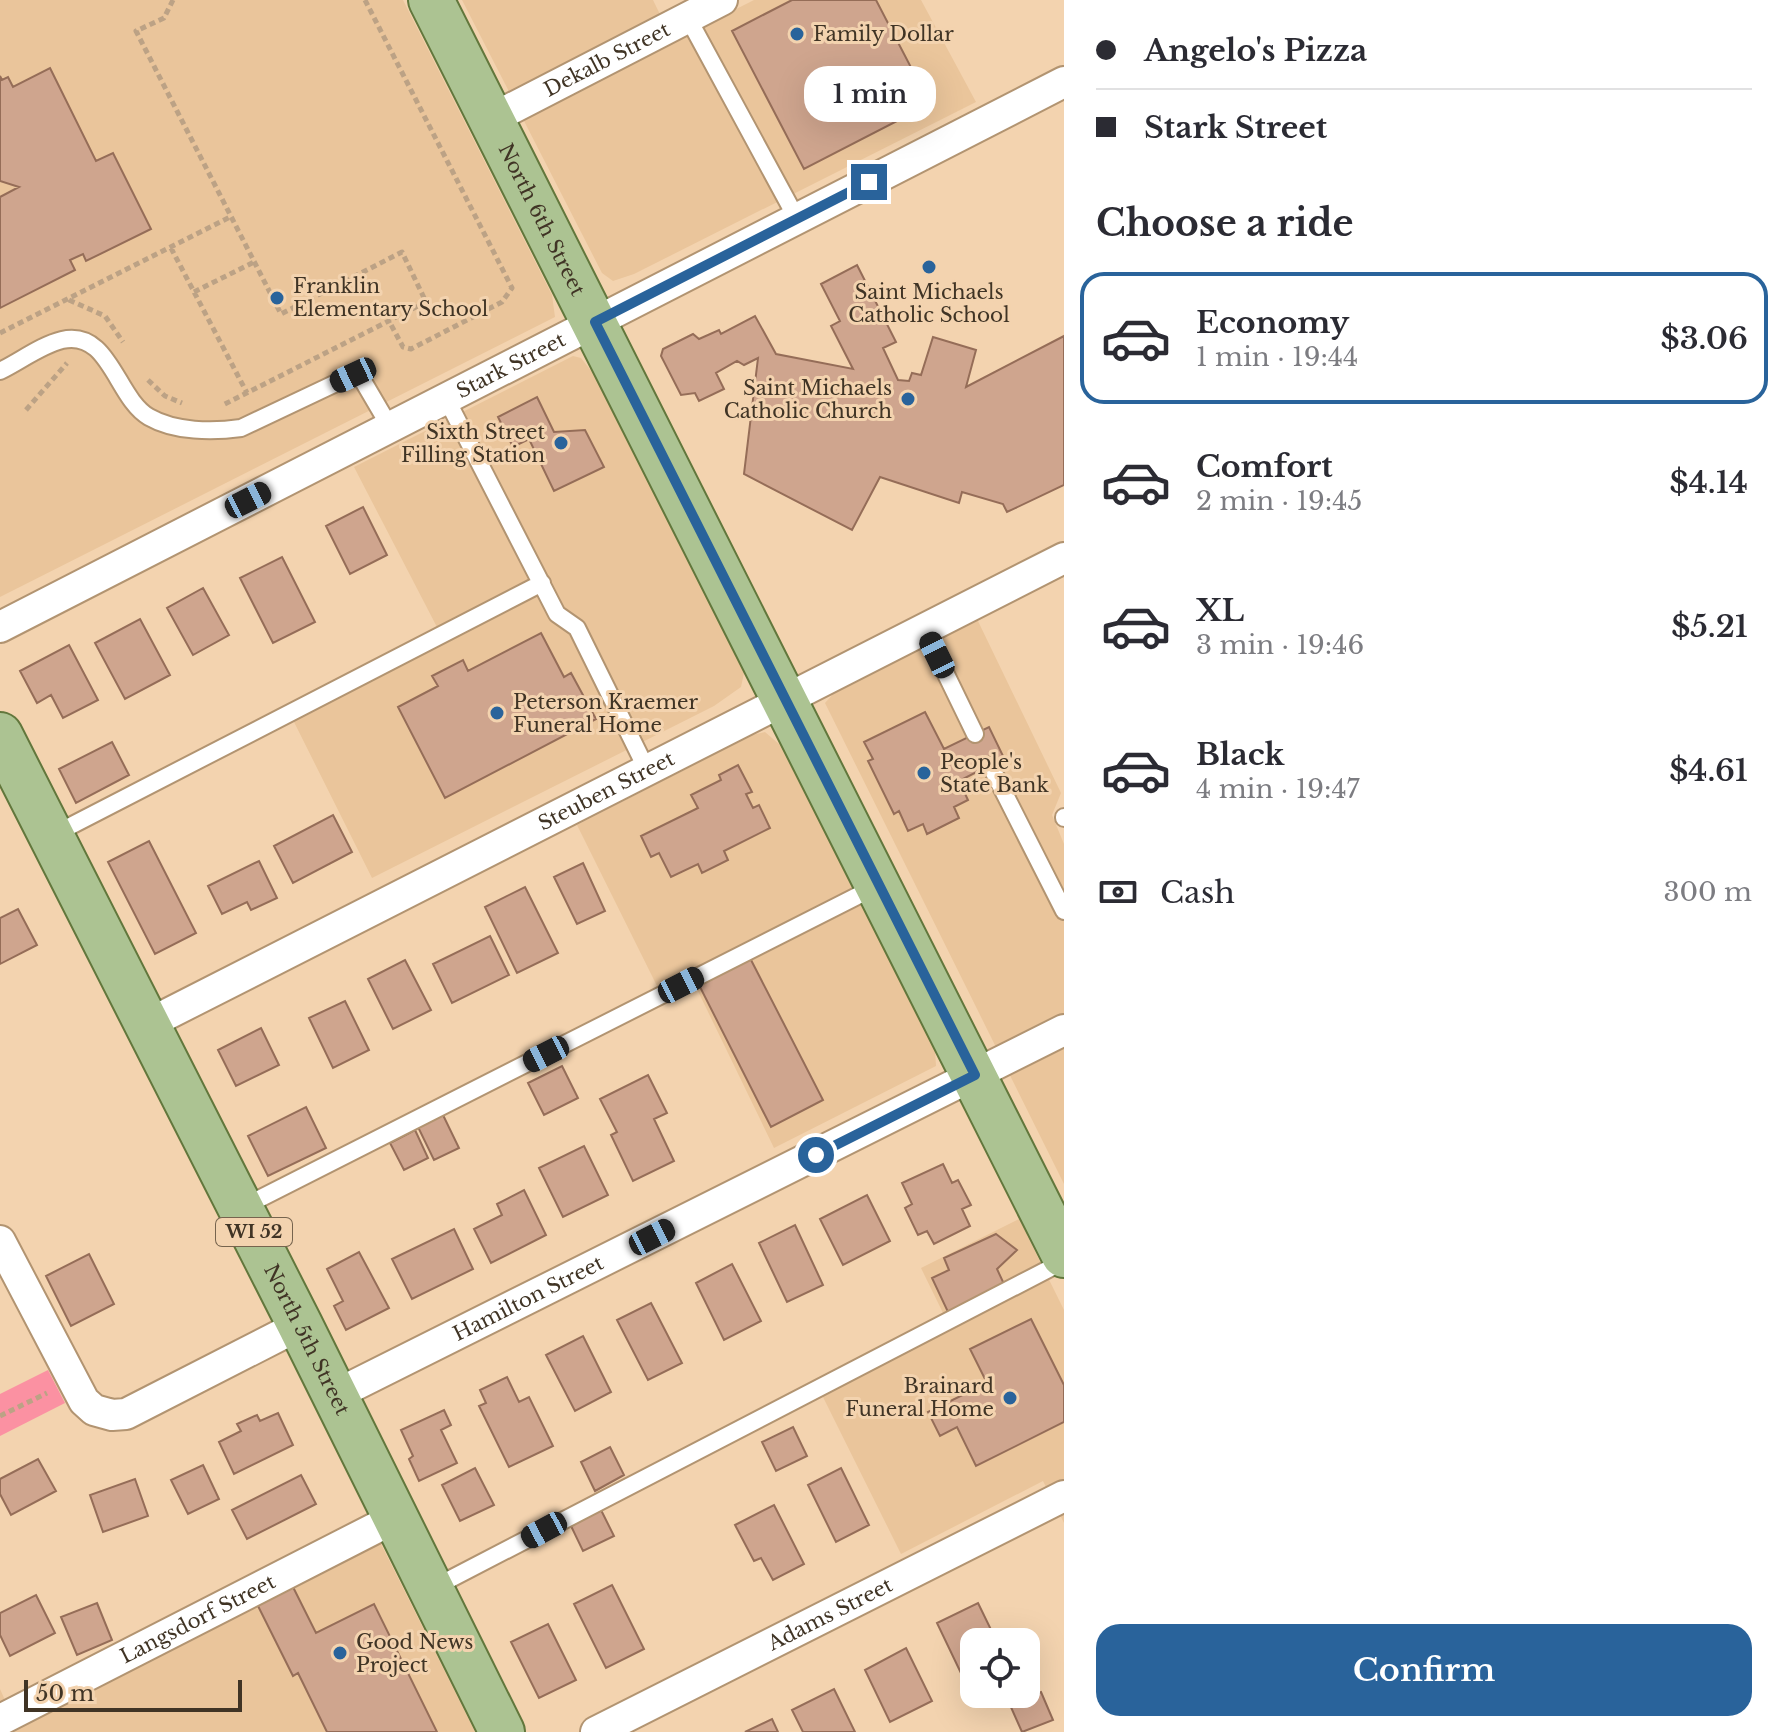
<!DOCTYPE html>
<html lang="en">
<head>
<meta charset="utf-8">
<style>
	:root { --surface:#fff; --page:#f2f2f3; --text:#2b2b33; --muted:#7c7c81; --line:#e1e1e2; --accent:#29639b }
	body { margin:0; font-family:"Libre Baskerville",serif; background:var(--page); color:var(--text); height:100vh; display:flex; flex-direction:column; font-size:30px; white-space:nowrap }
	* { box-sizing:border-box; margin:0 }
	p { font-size:26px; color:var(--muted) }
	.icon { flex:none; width:44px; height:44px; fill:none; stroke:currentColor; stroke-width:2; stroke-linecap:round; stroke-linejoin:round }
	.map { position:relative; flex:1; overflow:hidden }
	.details { display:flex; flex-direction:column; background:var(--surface); width:720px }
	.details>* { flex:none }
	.hud { display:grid; align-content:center; height:176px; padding:0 32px; background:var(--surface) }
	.fabs { position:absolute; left:960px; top:1628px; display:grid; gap:16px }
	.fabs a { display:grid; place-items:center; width:80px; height:80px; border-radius:16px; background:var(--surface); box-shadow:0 8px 32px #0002; font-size:40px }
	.scale { position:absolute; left:24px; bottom:20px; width:218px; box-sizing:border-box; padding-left:8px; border:4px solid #403425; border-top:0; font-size:22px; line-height:28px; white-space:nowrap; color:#403425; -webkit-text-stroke:6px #f3d3af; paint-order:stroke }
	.end { position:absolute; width:36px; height:36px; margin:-18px; border:10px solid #29639b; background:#fff; box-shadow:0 0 0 4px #fff }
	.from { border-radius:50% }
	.bubble { position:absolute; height:56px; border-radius:24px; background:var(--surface); box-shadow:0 8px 32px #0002; font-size:26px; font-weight:600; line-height:56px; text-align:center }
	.car { position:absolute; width:24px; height:48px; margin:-24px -12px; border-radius:10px; box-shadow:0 0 6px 2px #0007; background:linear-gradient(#222 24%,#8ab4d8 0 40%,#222 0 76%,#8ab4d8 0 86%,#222 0) }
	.hud b { display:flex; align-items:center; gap:28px; height:76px; font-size:30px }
	.hud b+b { border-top:2px solid var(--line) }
	.hud i { width:20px; height:20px; background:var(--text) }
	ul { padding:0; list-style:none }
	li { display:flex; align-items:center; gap:24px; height:132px; margin:0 16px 12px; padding:0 16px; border:4px solid transparent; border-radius:24px }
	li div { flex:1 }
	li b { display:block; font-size:30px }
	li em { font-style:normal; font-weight:600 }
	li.active { border-color:var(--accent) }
	li>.icon { width:72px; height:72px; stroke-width:1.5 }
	h2 { padding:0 32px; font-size:36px; line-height:96px }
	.pay { display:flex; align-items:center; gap:20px; height:88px; padding:0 32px; font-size:30px }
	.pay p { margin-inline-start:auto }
	.cta { display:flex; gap:16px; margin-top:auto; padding:16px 32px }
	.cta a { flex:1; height:92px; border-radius:24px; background:var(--accent); color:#fff; font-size:32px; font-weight:600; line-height:92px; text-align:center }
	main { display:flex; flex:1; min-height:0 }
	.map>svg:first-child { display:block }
</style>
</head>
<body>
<main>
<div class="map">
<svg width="1064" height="1732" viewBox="0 0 1064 1732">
	<rect width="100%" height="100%" fill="#f3d3af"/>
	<path fill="#eac59b" d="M 0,0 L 403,0 L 552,295 L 555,317 L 0,597 Z
		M 462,0 L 653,0 L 673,41 L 754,0 L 921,0 L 976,102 L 634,274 L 613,281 L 602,273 Z
		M 573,356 L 581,358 L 592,372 L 740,661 L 744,673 L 741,687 L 714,706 L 372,878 L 286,706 L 438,629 L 354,467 Z
		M 977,619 L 1061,793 L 1052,815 L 1064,844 L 1064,1184 L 825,703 L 834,693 Z
		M 765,732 L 779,744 L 854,887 L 658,988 L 577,825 L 752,735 Z
		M 860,900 L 935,1050 L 936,1066 L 774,1148 L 695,985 Z
		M 1019,1219 L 1064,1310 L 1064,1523 L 1043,1481 L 901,1554 L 821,1393 L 944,1315 L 921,1268 Z
		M 380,1542 L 475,1732 L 0,1732 L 0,1689 L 13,1718 Z"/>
	<path fill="#fb91a2" d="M 48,1370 L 65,1403 L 0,1436 L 0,1394 Z"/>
	<path fill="#cfa58e" stroke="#956d58" stroke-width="2" d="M 792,0 L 876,0 L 930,104 L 804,169 L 732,31 Z
		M 50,68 L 96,161 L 113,153 L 151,229 L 86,261 L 83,254 L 70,260 L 75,270 L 0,308 L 0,197 L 19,187 L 0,181 L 0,76 L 2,80 L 8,77 L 13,87 Z
		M 857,265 L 896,342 L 883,348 L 898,380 L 909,381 L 912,373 L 921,375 L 933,337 L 976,350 L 966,387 L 1064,336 L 1064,485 L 1007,512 L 1003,504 L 962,492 L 959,503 L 880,477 L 852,530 L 744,474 L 758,358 L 744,365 L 737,361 L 716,373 L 724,389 L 699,401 L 695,393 L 681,395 L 661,356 L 663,349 L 693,334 L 699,339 L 719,330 L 721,334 L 755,316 L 776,354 L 853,369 L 831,326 L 840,321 L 821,284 Z
		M 537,397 L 554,432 L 585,430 L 604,467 L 554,491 L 529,439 L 513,447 L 498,417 Z
		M 363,507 L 387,555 L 350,574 L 326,526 Z
		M 282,557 L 315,622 L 273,643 L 240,578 Z
		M 203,588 L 229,635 L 193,655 L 167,608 Z
		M 140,619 L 170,675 L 125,699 L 95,643 Z
		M 541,633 L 564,677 L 571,673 L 596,719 L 445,798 L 398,707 L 438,686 L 432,676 L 463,660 L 468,671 Z
		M 69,645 L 98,700 L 63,718 L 51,695 L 37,703 L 20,671 Z
		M 925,712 L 944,749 L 989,727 L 1004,758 L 959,781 L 968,800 L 954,807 L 959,818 L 927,834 L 923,824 L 908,831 L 899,811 L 894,814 L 868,761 L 873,759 L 864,742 Z
		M 112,742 L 129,775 L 76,803 L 59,769 Z
		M 738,765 L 752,792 L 746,794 L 753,808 L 759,805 L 770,828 L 724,851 L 728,860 L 702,873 L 698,864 L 671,877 L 659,853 L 651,857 L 641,836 L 698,808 L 691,795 L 721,780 L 719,775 Z
		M 333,815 L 352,852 L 293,883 L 274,846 Z
		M 149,841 L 196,933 L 155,954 L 108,862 Z
		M 259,861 L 277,898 L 251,910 L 247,902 L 222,914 L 208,886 Z
		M 583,863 L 605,911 L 577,924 L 554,877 Z
		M 525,887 L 558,953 L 517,973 L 485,907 Z
		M 18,909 L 37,945 L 0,964 L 0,918 Z
		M 490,936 L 509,975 L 452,1003 L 433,964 Z
		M 750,958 L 823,1100 L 771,1127 L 699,985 Z
		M 405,960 L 431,1010 L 393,1029 L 368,979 Z
		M 345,1001 L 369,1050 L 333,1068 L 309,1018 Z
		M 261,1028 L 279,1065 L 236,1086 L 218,1050 Z
		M 562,1066 L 578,1098 L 544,1115 L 528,1083 Z
		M 648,1075 L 667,1113 L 654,1119 L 674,1161 L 633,1181 L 611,1135 L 617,1132 L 600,1099 Z
		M 306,1107 L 326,1148 L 268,1176 L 248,1136 Z
		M 443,1115 L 459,1148 L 434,1160 L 418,1127 Z
		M 415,1130 L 428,1158 L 404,1170 L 390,1143 Z
		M 584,1146 L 608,1195 L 563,1217 L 539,1168 Z
		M 943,1164 L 952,1183 L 958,1180 L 971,1205 L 962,1209 L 970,1226 L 934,1244 L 927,1231 L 918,1235 L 905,1208 L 912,1204 L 902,1183 Z
		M 524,1190 L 546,1235 L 491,1263 L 474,1229 L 502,1215 L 497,1204 Z
		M 867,1195 L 890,1241 L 843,1265 L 820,1219 Z
		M 795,1225 L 823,1285 L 787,1302 L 759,1243 Z
		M 454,1229 L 473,1269 L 412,1299 L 392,1259 Z
		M 996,1234 L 1017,1250 L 997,1269 L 1004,1284 L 948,1312 L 932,1278 L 949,1270 L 944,1258 Z
		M 359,1252 L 389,1308 L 346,1330 L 334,1306 L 343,1301 L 327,1269 Z
		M 89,1254 L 114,1304 L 71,1326 L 46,1276 Z
		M 732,1264 L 761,1321 L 724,1340 L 696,1283 Z
		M 651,1303 L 682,1363 L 648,1380 L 617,1320 Z
		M 1031,1319 L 1064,1385 L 1064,1422 L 976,1466 L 957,1427 L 940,1436 L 928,1412 L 987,1383 L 970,1349 Z
		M 583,1336 L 611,1392 L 575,1411 L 546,1355 Z
		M 507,1377 L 519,1402 L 529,1397 L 553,1446 L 509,1467 L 479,1406 L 486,1403 L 480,1390 Z
		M 444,1410 L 451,1425 L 441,1430 L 457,1463 L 419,1481 L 409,1459 L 413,1456 L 401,1430 Z
		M 278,1413 L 293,1445 L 234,1474 L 219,1442 L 241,1431 L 237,1424 L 257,1415 L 260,1421 Z
		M 793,1427 L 807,1456 L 776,1471 L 762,1442 Z
		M 610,1447 L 624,1475 L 595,1491 L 581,1462 Z
		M 38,1459 L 56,1491 L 11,1515 L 0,1494 L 0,1479 Z
		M 203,1465 L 219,1499 L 188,1514 L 171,1480 Z
		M 475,1468 L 494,1505 L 460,1521 L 442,1485 Z
		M 841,1468 L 869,1525 L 836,1542 L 808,1485 Z
		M 301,1475 L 316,1504 L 247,1539 L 232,1510 Z
		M 135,1479 L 148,1516 L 103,1532 L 90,1495 Z
		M 774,1505 L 804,1564 L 773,1580 L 761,1558 L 754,1561 L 735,1525 Z
		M 601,1510 L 614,1536 L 583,1551 L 571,1526 Z
		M 292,1585 L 316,1633 L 374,1604 L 437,1732 L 327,1732 L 298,1673 L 293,1676 L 256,1602 Z
		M 612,1585 L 644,1649 L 606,1668 L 574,1604 Z
		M 36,1595 L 55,1633 L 10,1656 L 0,1635 L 0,1613 Z
		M 97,1603 L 112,1640 L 77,1655 L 61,1617 Z
		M 978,1603 L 997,1642 L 974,1642 L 971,1694 L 937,1623 Z
		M 548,1624 L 576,1680 L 539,1698 L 511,1642 Z
		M 906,1648 L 932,1701 L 890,1722 L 865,1670 Z
		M 834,1689 L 855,1732 L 803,1732 L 792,1710 Z
		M 1041,1692 L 1053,1720 L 1022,1732 L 1010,1705 Z
		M 772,1719 L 778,1732 L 745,1732 Z"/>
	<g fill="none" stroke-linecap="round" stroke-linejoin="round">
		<g stroke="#b29471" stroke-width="20">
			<path id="lane" d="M 688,18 L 797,219
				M 0,371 C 19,362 41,345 62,340 C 110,329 116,398 149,417 C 175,432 213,432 241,428 L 353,375 L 363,381 L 390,427
				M 446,398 L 557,614 L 577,628 L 647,770
				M 924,629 L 975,734
				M 990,765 L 1064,911
				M 1064,817 L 1064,818
				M 53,835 L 542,583
				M 243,1207 L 875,887
				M 433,1588 L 1064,1261"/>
		</g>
		<g stroke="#b29471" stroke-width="34">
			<g id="street">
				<path id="s1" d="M 493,118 L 722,0"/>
				<path id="s2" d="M 0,627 L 1064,82"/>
				<path id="s3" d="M 148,1024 L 1064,558"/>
				<path d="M 0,1241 L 84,1401 L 94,1410 L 112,1415 L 126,1414 L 300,1325"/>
				<path id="s4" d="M 335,1395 L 1064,1030"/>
				<path id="s5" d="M 0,1720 L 397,1517"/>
				<path id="s6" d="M 596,1732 L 1064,1496"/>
			</g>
		</g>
		<g stroke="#62773c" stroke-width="48">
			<g id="primary">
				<path id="s7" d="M 431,0 L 1064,1255"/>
				<path id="s8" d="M 0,735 L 300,1325 L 502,1732"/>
			</g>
		</g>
		<path stroke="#bca285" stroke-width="5" stroke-dasharray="6 4" stroke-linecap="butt" d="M 173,0 L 164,18 L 136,31 L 281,314 L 402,252 L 426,302 L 223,405
			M 365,0 L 512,288 L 502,302 L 411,349 L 403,347 L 389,321
			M 171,248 L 247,393
			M 194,292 L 254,262
			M 69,300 L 105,316 L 123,342
			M 0,333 L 230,217
			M 148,380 L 165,396 L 182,403
			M 26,410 L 67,363
			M 0,1416 L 47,1393"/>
		<use href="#lane" stroke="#fff" stroke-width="16"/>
		<use href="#street" stroke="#fff" stroke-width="30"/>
		<use href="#primary" stroke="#acc392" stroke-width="44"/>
	</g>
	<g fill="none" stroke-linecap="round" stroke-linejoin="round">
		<path stroke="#29639b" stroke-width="10" d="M 816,1155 L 975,1075 L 595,322 L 869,182"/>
	</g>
	<g fill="#29639b" stroke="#f3d3af" stroke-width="3">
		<circle cx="797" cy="34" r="8"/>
		<circle cx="929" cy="267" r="8"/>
		<circle cx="277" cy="298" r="8"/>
		<circle cx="908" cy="399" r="8"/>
		<circle cx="561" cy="443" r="8"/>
		<circle cx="497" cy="713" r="8"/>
		<circle cx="924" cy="773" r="8"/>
		<circle cx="1010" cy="1398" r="8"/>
		<circle cx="340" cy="1653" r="8"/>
	</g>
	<g text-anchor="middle" stroke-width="6" stroke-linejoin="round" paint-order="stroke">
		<rect fill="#f3d3af" stroke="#76644e" stroke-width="2" x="216" y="1218" width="76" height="28" rx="6"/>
		<g font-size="18" font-weight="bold" fill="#403425">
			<text x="254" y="1238">WI 52</text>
		</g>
		<g font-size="20" fill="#403425" stroke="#f3d3af" text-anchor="start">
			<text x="813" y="41">Family Dollar</text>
			<text x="293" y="293">Franklin<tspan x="293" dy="23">Elementary School</tspan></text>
			<text x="929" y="299" text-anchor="middle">Saint Michaels<tspan x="929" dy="23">Catholic School</tspan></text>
			<text x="892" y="395" text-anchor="end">Saint Michaels<tspan x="892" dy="23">Catholic Church</tspan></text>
			<text x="545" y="439" text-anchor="end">Sixth Street<tspan x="545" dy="23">Filling Station</tspan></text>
			<text x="513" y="709">Peterson Kraemer<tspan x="513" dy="23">Funeral Home</tspan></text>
			<text x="940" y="769">People's<tspan x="940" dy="23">State Bank</tspan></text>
			<text x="994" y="1393" text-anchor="end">Brainard<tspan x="994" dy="23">Funeral Home</tspan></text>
			<text x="356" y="1649">Good News<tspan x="356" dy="23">Project</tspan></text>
		</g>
		<g font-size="20" fill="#403425" stroke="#f3d3af">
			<text dy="7" stroke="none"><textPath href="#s1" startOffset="128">Dekalb Street</textPath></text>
			<text dy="7" stroke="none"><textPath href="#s7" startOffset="246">North 6th Street</textPath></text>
			<text dy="7" stroke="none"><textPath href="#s2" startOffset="574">Stark Street</textPath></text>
			<text dy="7" stroke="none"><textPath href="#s3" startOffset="514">Steuben Street</textPath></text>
			<text dy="7" stroke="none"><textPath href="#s4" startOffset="216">Hamilton Street</textPath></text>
			<text dy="7" stroke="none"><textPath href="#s8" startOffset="678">North 5th Street</textPath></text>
			<text dy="7" stroke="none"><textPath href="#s6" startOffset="262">Adams Street</textPath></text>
			<text dy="7" stroke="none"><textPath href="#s5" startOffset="222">Langsdorf Street</textPath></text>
		</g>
	</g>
</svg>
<div class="fabs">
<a><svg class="icon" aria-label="locate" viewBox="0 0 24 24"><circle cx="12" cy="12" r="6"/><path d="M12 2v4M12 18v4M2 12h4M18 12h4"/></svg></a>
</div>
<div class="scale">50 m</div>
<i class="end from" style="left:816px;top:1155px"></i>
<i class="end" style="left:869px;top:182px"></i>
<div class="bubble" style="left:804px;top:66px;width:132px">1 min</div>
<i class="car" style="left:353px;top:375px;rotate:245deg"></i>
<i class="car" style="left:248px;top:500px;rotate:63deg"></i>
<i class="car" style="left:937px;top:655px;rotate:334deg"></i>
<i class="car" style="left:681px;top:985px;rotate:63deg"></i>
<i class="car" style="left:546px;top:1054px;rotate:243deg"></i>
<i class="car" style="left:652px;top:1237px;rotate:63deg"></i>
<i class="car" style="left:544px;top:1530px;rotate:242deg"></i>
</div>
<section class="details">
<div class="hud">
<b><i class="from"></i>Angelo's Pizza</b>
<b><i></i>Stark Street</b>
</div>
<h2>Choose a ride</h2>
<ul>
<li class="active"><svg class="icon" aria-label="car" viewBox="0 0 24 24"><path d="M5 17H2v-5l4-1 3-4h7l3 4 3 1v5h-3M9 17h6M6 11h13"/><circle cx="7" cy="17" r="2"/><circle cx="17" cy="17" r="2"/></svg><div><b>Economy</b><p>1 min · 19:44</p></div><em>$3.06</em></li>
<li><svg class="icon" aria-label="car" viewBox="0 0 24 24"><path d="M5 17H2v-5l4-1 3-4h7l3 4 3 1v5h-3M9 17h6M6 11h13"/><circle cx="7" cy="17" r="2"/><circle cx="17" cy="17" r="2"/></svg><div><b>Comfort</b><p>2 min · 19:45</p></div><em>$4.14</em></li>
<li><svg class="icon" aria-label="car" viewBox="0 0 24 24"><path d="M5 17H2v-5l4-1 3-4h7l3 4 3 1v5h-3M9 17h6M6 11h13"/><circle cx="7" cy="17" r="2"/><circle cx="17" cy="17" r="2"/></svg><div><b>XL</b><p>3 min · 19:46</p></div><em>$5.21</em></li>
<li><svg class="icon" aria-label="car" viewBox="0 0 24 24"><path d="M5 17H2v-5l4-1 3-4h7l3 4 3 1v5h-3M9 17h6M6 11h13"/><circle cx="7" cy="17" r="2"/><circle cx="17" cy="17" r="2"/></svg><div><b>Black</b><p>4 min · 19:47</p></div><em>$4.61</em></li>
</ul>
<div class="pay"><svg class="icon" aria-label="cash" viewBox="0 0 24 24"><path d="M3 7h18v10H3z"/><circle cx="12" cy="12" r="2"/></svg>Cash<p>300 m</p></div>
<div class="cta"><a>Confirm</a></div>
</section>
</main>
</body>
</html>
